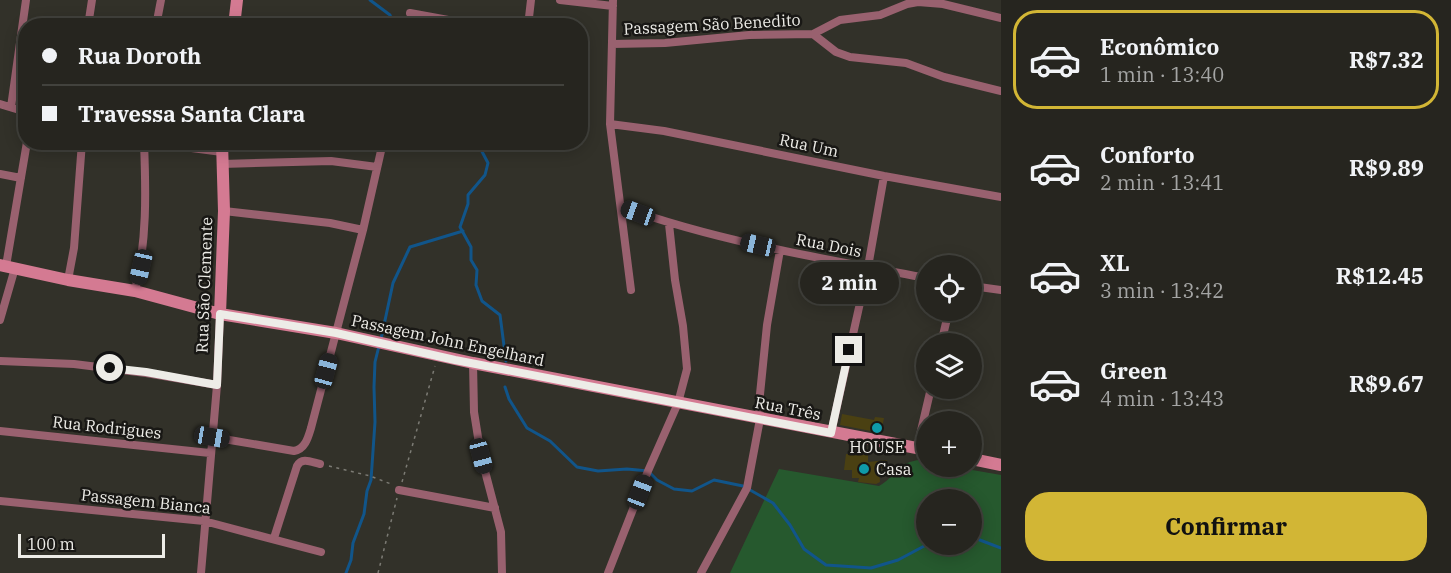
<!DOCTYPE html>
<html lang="pt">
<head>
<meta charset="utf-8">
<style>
	:root { --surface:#26251f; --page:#2e2d28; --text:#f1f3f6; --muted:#a4a5a4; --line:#42423d; --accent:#d2b635 }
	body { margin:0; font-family:"IBM Plex Serif",serif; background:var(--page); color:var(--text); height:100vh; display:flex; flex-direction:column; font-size:22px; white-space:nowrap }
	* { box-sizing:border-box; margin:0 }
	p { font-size:20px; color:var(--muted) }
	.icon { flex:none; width:33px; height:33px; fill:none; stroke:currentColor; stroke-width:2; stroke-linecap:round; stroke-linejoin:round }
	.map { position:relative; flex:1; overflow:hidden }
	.panel { display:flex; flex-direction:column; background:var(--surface); width:450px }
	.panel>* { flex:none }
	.guide { position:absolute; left:18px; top:18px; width:570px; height:132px; border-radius:24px; box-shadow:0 3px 15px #0003,0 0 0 2px var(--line); display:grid; align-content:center; height:132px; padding:0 24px; background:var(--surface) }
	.controls { position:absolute; left:916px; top:255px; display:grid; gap:12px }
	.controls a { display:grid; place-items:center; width:66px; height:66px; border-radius:50%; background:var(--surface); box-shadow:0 3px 15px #0003,0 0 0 2px var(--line); font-size:30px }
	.scale { position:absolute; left:18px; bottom:15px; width:147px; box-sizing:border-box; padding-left:6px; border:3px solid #edece7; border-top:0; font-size:16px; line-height:21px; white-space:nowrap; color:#edece7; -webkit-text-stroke:4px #191815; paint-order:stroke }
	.end { position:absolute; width:27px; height:27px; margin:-14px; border:8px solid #edece7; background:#111; box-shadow:0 0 0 3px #111 }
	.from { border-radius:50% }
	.bubble { position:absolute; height:42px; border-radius:21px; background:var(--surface); box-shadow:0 3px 15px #0003,0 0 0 2px var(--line); font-size:20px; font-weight:800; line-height:42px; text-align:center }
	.car { position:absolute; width:18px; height:36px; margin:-18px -9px; border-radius:8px; box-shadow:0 0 4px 2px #0007; background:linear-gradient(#222 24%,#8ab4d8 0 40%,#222 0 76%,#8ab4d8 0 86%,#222 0) }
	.guide b { display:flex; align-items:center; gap:21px; height:57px; font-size:22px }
	.guide b+b { border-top:2px solid var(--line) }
	.guide i { width:15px; height:15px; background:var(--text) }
	ul { padding:10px 0 0; list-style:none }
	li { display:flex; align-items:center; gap:18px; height:99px; margin:0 12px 9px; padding:0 12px; border:3px solid transparent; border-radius:24px }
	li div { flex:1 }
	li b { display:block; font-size:22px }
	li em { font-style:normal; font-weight:800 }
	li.on { border-color:var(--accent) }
	li>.icon { width:54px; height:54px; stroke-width:1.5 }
	.action { display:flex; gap:12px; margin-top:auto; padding:12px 24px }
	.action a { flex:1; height:69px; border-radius:24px; background:var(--accent); color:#111; font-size:24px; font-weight:800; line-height:69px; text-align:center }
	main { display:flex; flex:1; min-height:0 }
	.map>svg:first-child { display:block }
</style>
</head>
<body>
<main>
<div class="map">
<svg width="1001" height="573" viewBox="0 0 1001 573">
	<rect width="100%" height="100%" fill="#323129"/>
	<path fill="#26592e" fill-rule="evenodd" d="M 918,460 L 927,461 L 927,466 L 955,467 L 1001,475 L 1001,573 L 730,573 L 779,469 L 879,486 C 898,475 893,465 918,460 ZM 927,500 L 972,500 L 972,544 L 927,544 Z"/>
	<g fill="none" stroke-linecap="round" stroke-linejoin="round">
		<path stroke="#11558a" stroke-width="3" d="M 370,0 L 390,15 L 394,26
			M 477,142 L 488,163 L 485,175 L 468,195 L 468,204 L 460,227 L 471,247 L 471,260 L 477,270 L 476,285 L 482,301 L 500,315 L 506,361
			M 381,339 L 393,283 L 410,247 L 463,231
			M 505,387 L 509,399 L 527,428 L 550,441 L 577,467 L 598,471 L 627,469 L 648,471 L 657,480 L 674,489 L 692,491 L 714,480 L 743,486 L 773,503 L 790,525 L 804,549 L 826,565 L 871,568 L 898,560 L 928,544
			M 972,537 L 1001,548
			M 346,573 L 351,560 L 353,543 L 364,514 L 367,491 L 371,480 L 375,422 L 374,387 L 375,362 L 379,346"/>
	</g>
	<path fill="#4a4012" d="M 842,414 L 874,420 L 875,417 L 884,418 L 881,433 L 840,425 Z
		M 846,454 L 868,455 L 868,462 L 887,460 L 886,468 L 879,468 L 880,482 L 876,484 L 858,482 L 859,478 L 852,478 L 852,470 L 844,470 Z"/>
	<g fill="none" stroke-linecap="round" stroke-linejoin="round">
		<path stroke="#7c7b74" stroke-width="1.5" stroke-dasharray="3 4.5" stroke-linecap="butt" d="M 329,466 L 370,476 L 391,484
			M 402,482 L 435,366
			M 378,573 L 397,498"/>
		<path stroke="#99616f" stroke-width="8" d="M 560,0 L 613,6
			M 613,0 L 610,124 L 631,290
			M 410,13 L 481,26
			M 88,26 L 92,0
			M 156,26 L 161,0
			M 528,26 L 531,0
			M 813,34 L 840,20 L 880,15 L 907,4 L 918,2 L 943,4 L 1001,18
			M 612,44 L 665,43 L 749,35 L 813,34 L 836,52 L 850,57 L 906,63 L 944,77 L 1001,91
			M 0,104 L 26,112
			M 11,107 L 26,0
			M 610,124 L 664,131 L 884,176 L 1001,197
			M 146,142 L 222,152
			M 222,164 L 331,161 L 377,167
			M 0,174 L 21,178
			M 622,207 C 720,242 824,259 927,278
			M 224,211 L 330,223 L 363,230
			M 6,266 L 27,142
			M 68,280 L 74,248 L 82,142
			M 972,286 L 1001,290
			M 135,291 C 147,241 146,193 144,142
			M 0,320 L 15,268
			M 941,344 L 949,310
			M 0,361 L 74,364 L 146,373 L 217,385
			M 473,363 L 474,412 L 481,456 L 501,532 L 502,573
			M 0,431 L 210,453
			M 831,433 L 868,267 L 884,176
			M 212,437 L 294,451 C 305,449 308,438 311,428 L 363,230 L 383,142
			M 917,448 L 931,388
			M 399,490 L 495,508
			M 0,501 L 204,521 L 321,552
			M 274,538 L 297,466 C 302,457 311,462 320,464
			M 201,573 L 217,385 L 220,314
			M 608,573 L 648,471 L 678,403 L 687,369 L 683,326 L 675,280 L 669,224
			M 701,573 L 747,488 L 760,419 L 759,404 L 767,325 L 780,250"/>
		<path stroke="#d47a92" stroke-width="12" d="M 234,26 L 237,0
			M 0,265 L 68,280 L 135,291 L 220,314 L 336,333 L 473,363 L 927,450
			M 220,314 L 224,211 L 222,142
			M 972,459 L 1001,465"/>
	</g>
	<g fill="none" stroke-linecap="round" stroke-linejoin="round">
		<path stroke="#edece7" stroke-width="8" d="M 110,368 L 146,372 L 217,385 L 220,314 L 336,333 L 455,360 L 831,433 L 849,350"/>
	</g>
	<g fill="#0f9aa8" stroke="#191815" stroke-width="2">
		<circle cx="877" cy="428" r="6"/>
		<circle cx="864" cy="469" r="6"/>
	</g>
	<g text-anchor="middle" stroke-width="5" stroke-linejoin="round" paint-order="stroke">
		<g font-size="16" fill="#edece7" stroke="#191815">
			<text transform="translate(712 24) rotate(-3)" y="6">Passagem São Benedito</text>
			<text transform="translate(809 145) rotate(12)" y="6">Rua Um</text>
			<text transform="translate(829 245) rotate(11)" y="6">Rua Dois</text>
			<text transform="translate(204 285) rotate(-88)" y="6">Rua São Clemente</text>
			<text transform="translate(448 340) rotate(12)" y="6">Passagem John Engelhard</text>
			<text transform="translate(788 408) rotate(11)" y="6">Rua Três</text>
			<text transform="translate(107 427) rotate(6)" y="6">Rua Rodrigues</text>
			<text transform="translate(146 501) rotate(6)" y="6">Passagem Bianca</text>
		</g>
		<g font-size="16" fill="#edece7" stroke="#191815">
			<text x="877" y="453">HOUSE</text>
			<text x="876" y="475" text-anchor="start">Casa</text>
		</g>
	</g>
</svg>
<div class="controls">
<a><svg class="icon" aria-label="locate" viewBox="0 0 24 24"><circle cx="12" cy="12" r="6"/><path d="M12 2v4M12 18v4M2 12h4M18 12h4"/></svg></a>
<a><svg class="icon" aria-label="layers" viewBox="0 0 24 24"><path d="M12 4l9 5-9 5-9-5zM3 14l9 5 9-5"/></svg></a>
<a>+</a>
<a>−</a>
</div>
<div class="scale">100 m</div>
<i class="end from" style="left:110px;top:368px"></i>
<i class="end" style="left:849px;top:350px"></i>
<div class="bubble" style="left:800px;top:262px;width:99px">2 min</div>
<i class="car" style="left:638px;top:213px;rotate:290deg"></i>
<i class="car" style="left:758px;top:245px;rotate:283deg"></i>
<i class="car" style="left:141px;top:267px;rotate:193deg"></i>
<i class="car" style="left:326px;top:371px;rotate:15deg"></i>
<i class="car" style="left:212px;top:437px;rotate:100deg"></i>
<i class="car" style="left:481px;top:456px;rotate:165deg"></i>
<i class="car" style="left:640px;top:492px;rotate:21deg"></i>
<div class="guide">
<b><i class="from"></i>Rua Doroth</b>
<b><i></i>Travessa Santa Clara</b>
</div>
</div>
<section class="panel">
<ul>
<li class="on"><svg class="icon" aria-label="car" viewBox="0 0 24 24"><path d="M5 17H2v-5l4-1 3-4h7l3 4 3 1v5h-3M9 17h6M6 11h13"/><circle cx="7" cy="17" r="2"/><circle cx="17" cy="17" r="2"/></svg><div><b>Econômico</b><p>1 min · 13:40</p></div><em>R$7.32</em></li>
<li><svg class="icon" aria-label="car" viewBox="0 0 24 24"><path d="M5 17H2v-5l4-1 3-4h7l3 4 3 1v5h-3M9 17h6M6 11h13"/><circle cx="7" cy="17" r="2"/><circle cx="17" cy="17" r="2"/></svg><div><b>Conforto</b><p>2 min · 13:41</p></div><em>R$9.89</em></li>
<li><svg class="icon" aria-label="car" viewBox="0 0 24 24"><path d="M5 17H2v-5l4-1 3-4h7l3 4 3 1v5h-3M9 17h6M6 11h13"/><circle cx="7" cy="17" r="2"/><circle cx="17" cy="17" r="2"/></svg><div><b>XL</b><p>3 min · 13:42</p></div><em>R$12.45</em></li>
<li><svg class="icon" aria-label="car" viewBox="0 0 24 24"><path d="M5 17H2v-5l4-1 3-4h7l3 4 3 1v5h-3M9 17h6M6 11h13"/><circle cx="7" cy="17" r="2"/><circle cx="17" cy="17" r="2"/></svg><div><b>Green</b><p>4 min · 13:43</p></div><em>R$9.67</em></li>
</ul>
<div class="action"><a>Confirmar</a></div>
</section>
</main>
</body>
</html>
